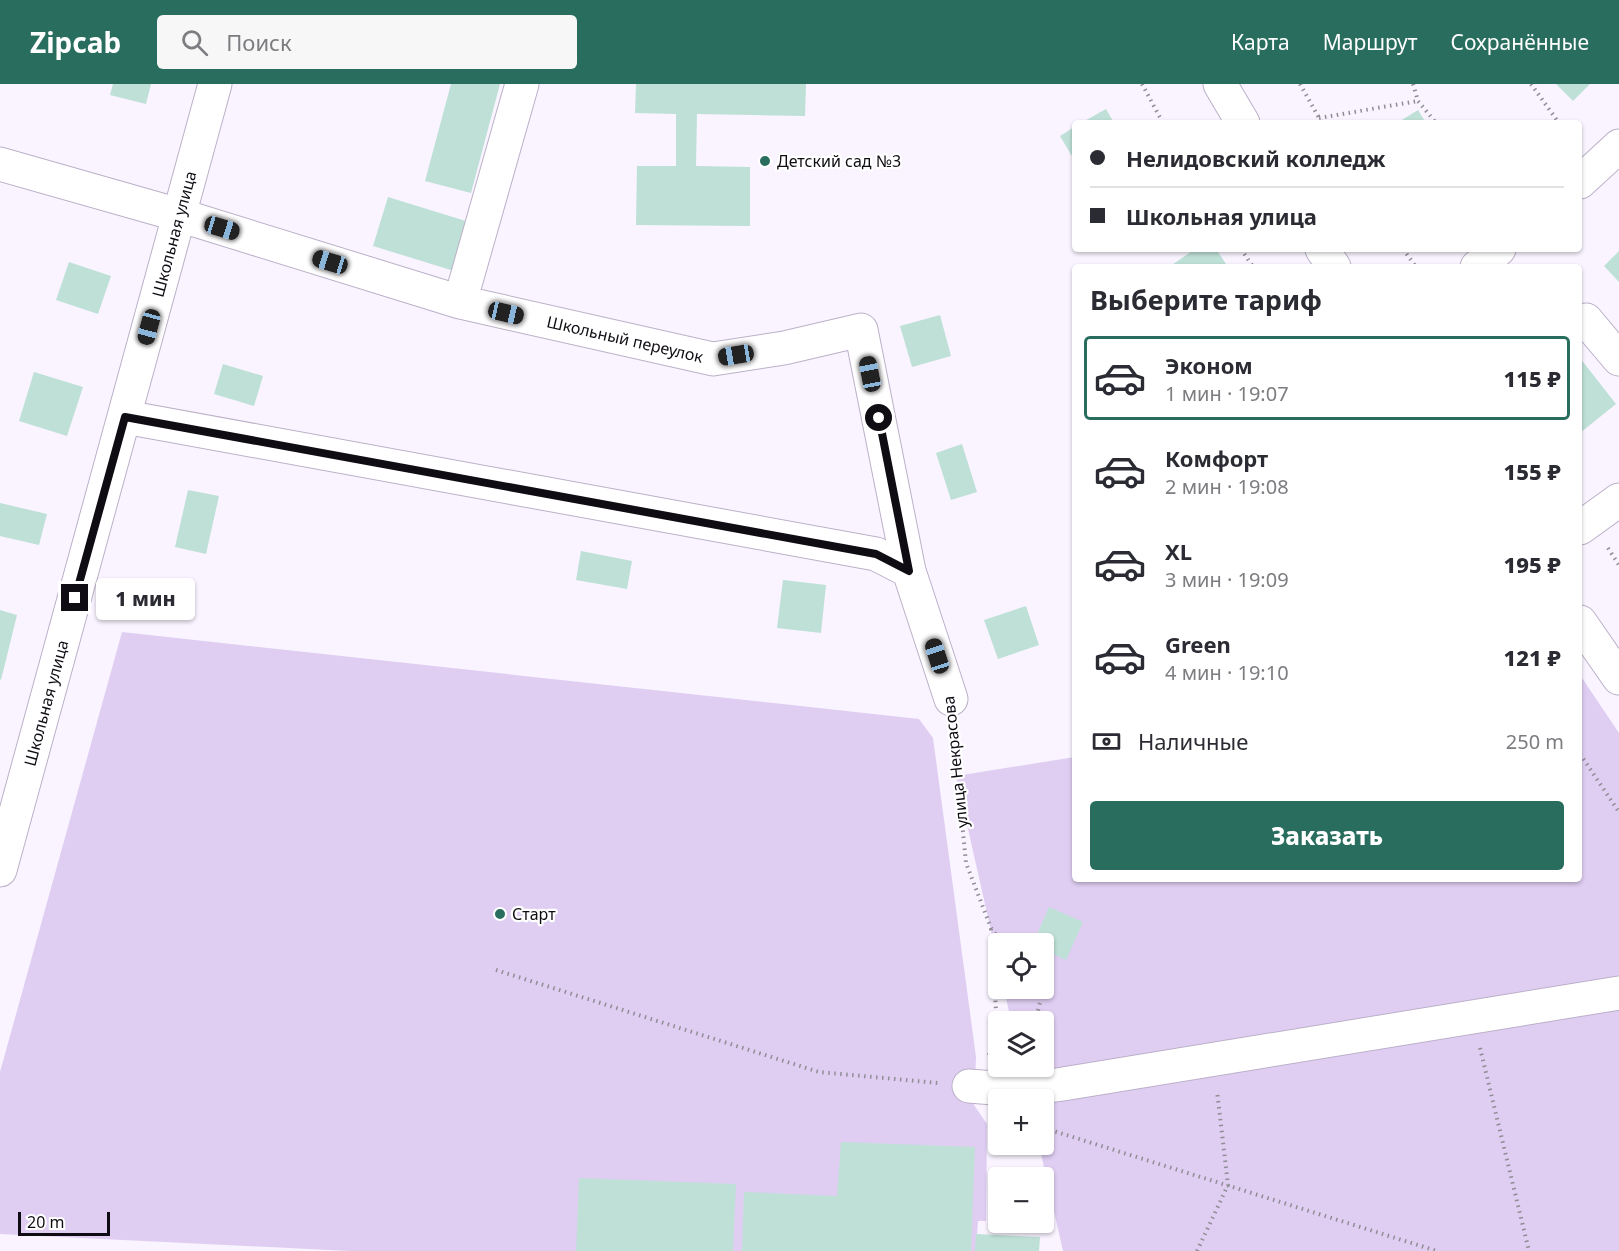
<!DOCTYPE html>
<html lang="ru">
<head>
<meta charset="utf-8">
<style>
	:root { --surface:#fff; --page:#f7f7f7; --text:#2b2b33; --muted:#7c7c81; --line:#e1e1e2; --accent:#296d5f }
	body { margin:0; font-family:"Noto Sans",sans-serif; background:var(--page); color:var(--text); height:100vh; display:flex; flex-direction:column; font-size:22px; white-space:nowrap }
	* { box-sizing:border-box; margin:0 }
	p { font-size:20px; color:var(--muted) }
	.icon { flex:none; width:33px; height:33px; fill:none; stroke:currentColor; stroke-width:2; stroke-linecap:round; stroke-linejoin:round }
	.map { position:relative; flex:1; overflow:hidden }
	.drawer { position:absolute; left:1072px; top:180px; width:510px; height:618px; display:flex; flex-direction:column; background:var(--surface); border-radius:6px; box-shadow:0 2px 4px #0004 }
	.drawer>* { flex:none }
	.top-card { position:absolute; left:1072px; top:36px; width:510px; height:132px; border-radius:6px; box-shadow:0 2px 4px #0004; display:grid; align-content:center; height:132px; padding:0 18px; background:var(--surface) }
	.controls { position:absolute; left:988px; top:849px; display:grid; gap:12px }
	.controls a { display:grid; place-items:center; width:66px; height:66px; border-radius:6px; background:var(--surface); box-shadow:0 2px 4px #0004; font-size:30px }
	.scale { position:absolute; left:18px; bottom:15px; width:92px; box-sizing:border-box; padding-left:6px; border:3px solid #100c14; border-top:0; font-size:16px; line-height:21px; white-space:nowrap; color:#100c14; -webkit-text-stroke:4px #fff; paint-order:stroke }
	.end { position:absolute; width:27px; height:27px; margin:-14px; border:8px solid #100c14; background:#fff; box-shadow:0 0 0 3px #fff }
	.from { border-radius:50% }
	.bubble { position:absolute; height:42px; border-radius:6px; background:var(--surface); box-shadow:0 2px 4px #0004; font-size:20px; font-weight:800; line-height:42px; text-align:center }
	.car { position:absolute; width:18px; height:36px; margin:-18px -9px; border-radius:8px; box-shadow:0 0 4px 2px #0007; background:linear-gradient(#222 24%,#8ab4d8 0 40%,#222 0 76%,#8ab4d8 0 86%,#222 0) }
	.top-card b { display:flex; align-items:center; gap:21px; height:57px; font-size:22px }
	.top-card b+b { border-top:2px solid var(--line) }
	.top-card i { width:15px; height:15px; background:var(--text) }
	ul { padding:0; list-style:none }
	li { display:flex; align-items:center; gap:18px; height:84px; margin:0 12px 9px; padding:0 6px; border:3px solid transparent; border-radius:6px }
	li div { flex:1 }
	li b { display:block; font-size:22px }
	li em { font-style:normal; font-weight:800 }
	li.on { border-color:var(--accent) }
	li>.icon { width:54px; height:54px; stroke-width:1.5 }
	h2 { padding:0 18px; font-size:27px; line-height:72px }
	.pay { display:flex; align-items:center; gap:15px; height:66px; padding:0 18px; font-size:22px }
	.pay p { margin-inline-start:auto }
	.primary-button { display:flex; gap:12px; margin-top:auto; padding:12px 18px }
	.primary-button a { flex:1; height:69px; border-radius:6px; background:var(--accent); color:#fff; font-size:24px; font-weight:800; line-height:69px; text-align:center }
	header { display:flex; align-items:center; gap:36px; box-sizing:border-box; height:84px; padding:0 30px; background:var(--accent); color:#fff }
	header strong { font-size:28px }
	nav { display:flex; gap:33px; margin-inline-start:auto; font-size:21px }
	.search { width:420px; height:54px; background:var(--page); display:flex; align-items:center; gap:15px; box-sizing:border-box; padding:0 21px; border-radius:6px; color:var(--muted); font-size:22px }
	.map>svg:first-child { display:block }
</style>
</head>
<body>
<header>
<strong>Zipcab</strong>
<div class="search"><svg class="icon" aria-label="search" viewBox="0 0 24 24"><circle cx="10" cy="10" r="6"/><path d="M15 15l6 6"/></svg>Поиск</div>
<nav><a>Карта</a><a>Маршрут</a><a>Сохранённые</a></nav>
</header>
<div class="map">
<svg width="1619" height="1167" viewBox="0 0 1619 1167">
	<rect width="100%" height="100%" fill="#f9f4ff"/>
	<path fill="#dfcef2" d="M 122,548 L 919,635 L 933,654 L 976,973 L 974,1021 L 987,1040 L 986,1137 L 978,1137 L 976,1167 L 349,1167 L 0,1150 L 0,988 Z
		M 1580,591 L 1619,649 L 1619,1167 L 1063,1167 L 1039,1061 L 1044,1060 L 1044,1016 L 1029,1015 L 1021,983 L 1044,982 L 1044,938 L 1011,937 L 1004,905 L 1044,904 L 1044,860 L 999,860 L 999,882 L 956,692 L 1075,673 L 1076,795 L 1580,795 Z"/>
	<path fill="#bee0d7" d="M 113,0 L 151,0 L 146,20 L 110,11 Z
		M 451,0 L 500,0 L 471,109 L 425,97 Z
		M 636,0 L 806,0 L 805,32 L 697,30 L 696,82 L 750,83 L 750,142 L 636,141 L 637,82 L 676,82 L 676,30 L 635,29 Z
		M 1556,0 L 1590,0 L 1573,17 Z
		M 1106,25 L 1114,39 L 1081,39 Z
		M 1418,26 L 1426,39 L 1397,39 Z
		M 1076,42 L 1076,79 L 1060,52 Z
		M 388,113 L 469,138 L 454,187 L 373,162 Z
		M 1195,165 L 1216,165 L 1228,183 L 1169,183 Z
		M 1619,167 L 1619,198 L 1604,182 Z
		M 69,178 L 111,192 L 98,230 L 56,216 Z
		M 940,231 L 951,272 L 912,283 L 900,242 Z
		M 1580,274 L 1616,320 L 1580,349 Z
		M 223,280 L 263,292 L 254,322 L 214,310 Z
		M 34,288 L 83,303 L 67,352 L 19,337 Z
		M 962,360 L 977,408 L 951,416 L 936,369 Z
		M 188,406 L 219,412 L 206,470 L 175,463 Z
		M 0,419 L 47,430 L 39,461 L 0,452 Z
		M 581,467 L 632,477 L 627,505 L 576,496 Z
		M 783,496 L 826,501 L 821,549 L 777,544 Z
		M 1026,522 L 1039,561 L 998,575 L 984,536 Z
		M 0,526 L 17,531 L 1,596 L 0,595 Z
		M 1049,823 L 1083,838 L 1066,876 L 1044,866 L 1044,860 L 1033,860 Z
		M 841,1058 L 975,1063 L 971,1167 L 742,1167 L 744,1108 L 837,1112 Z
		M 579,1094 L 736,1100 L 733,1167 L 576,1167 Z
		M 976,1150 L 1040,1153 L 1039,1167 L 975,1167 Z"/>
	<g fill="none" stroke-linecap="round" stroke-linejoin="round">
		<g stroke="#bcb0c9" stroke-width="35">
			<path id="minor" d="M 0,80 L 179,131 L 460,218 L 713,275 L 784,264 L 861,246 L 909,487 L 951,615
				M 460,218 L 522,0
				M 1586,236 L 1619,275
				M 125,333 L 876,470 L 909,487
				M 1580,444 L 1619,416
				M 0,786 L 215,0
				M 969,1002 L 1019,1006 L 1063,1000 L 1619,909"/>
		</g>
		<g stroke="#bcb0c9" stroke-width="35">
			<path id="major" d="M 1220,0 L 1243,39
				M 1580,98 L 1619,62
				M 1322,165 L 1334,183
				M 1477,183 L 1499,165
				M 1580,538 L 1619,594"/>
		</g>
		<path stroke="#918d96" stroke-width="4" stroke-dasharray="1.5 4.5" stroke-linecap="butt" d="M 1142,0 L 1163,39
			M 1300,0 L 1322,39
			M 1413,0 L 1418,17 L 1436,39
			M 1531,0 L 1559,39
			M 1319,34 L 1418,17
			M 1241,165 L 1253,183
			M 1403,165 L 1416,183
			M 1608,464 L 1619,481
			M 953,645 L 966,779 L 991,844 L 1003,860
			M 1580,670 L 1619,728
			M 496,886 L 819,988 L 938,999
			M 1035,938 L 1042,911 L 1037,904
			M 1480,964 L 1529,1167
			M 989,971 L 997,943 L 991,845
			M 1044,1044 L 1437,1167
			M 1197,1167 L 1228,1101 L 1217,1007"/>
		<use href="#minor" stroke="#fff" stroke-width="33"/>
		<use href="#major" stroke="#fff" stroke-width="33"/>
	</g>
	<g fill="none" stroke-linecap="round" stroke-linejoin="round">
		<path stroke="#100c14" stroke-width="8" d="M 75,514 L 125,333 L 876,470 L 909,487 L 879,334"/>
	</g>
	<g fill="#296d5f" stroke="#fff" stroke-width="2">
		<circle cx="765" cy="77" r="6"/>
		<circle cx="500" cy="830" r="6"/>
	</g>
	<g text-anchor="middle" stroke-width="4.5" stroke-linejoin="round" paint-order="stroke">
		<g font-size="16" fill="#100c14" stroke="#fff" text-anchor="start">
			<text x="777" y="83">Детский сад №3</text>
			<text x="512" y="836">Старт</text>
		</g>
		<g font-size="16" fill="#100c14" stroke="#fff">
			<text transform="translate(174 150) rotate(-75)" y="6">Школьная улица</text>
			<text transform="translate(625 255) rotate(13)" y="6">Школьный переулок</text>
			<text transform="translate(46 619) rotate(-75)" y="6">Школьная улица</text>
			<text transform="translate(955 678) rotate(-96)" y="6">улица Некрасова</text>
		</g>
	</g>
</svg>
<div class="controls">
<a><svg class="icon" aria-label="locate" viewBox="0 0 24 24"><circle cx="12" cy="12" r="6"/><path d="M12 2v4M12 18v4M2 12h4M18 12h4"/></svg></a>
<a><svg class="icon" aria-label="layers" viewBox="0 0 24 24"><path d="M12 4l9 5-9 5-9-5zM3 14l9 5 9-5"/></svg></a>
<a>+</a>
<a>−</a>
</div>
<div class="scale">20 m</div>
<i class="end from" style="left:879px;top:334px"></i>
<i class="end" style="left:75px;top:514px"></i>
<div class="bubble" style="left:96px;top:494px;width:99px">1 мин</div>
<i class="car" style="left:222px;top:144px;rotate:107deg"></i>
<i class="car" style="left:330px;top:178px;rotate:287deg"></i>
<i class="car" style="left:506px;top:229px;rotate:103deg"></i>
<i class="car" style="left:149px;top:243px;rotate:195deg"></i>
<i class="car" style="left:736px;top:271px;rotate:261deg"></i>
<i class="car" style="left:870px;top:290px;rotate:349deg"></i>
<i class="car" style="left:937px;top:572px;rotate:342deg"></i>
<div class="top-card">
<b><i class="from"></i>Нелидовский колледж</b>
<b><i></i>Школьная улица</b>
</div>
<section class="drawer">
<h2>Выберите тариф</h2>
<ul>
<li class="on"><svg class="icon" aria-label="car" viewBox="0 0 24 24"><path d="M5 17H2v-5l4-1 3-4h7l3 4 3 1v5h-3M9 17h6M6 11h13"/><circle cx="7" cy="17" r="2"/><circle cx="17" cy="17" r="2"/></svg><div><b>Эконом</b><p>1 мин · 19:07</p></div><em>115 ₽</em></li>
<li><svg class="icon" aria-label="car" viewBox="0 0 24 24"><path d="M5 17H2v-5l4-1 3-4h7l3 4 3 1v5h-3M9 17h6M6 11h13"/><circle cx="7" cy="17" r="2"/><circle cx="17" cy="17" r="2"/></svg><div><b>Комфорт</b><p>2 мин · 19:08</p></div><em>155 ₽</em></li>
<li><svg class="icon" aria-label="car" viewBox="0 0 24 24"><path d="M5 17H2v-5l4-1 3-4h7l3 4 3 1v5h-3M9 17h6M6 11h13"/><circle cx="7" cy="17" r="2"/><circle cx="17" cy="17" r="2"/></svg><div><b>XL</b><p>3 мин · 19:09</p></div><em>195 ₽</em></li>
<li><svg class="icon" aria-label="car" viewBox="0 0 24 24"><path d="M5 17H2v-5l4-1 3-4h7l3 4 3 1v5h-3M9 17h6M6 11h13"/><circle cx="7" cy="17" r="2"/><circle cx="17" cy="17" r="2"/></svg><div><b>Green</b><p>4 мин · 19:10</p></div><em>121 ₽</em></li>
</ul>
<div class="pay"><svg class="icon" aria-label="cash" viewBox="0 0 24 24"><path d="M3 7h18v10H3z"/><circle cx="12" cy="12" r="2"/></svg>Наличные<p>250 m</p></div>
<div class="primary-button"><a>Заказать</a></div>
</section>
</div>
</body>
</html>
